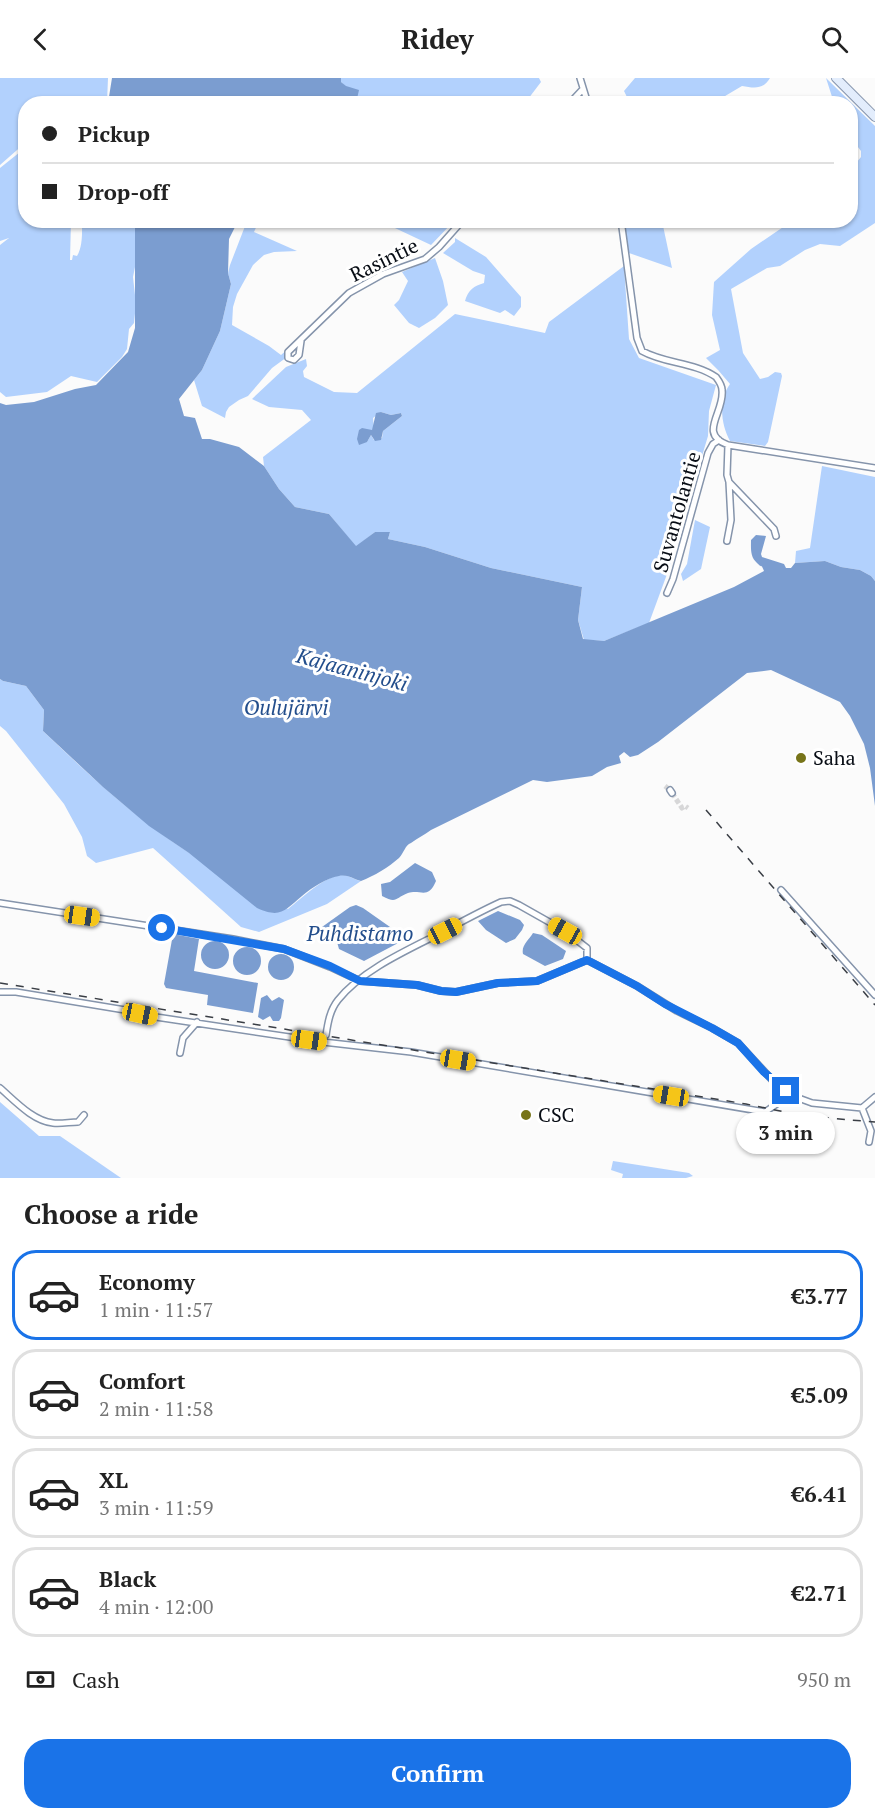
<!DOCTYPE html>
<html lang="en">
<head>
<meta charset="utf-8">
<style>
	:root { --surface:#fff; --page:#f6f6f6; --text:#222; --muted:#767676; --line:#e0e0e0; --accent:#1a73e8 }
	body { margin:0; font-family:"PT Serif",serif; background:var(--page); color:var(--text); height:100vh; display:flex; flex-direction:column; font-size:22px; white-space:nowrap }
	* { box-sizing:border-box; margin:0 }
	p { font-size:20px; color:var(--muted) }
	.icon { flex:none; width:33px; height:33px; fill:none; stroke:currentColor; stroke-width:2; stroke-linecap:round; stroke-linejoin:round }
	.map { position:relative; height:1100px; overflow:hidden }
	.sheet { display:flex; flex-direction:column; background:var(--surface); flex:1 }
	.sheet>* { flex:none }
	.hud { position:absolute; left:18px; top:18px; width:840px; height:132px; border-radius:24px; box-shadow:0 2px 4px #0004; display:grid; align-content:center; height:132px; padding:0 24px; background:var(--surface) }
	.end { position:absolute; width:27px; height:27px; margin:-14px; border:8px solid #1a73e8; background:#fff; box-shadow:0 0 0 3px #fff }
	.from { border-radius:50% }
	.bubble { position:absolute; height:42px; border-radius:21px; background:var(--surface); box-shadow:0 2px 4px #0004; font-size:20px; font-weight:800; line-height:42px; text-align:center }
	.car { position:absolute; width:18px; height:36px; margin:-18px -9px; border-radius:8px; box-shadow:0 0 4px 2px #0007; background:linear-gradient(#f5c518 24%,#345 0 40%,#f5c518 0 76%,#345 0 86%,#f5c518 0) }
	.hud b { display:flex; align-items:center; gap:21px; height:57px; font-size:22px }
	.hud b+b { border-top:2px solid var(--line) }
	.hud i { width:15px; height:15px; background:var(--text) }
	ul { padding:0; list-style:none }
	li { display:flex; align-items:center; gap:18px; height:90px; margin:0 12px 9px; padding:0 12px; border:3px solid var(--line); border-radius:24px }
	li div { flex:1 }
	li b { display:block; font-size:22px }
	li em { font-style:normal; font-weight:800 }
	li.active { border-color:var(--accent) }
	li>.icon { width:54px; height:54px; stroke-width:1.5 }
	h2 { padding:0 24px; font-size:27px; line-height:72px }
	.pay { display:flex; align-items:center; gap:15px; height:66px; padding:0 24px; font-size:22px }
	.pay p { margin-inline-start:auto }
	.action { display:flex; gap:12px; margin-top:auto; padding:12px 24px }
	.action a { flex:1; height:69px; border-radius:24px; background:var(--accent); color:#fff; font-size:24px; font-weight:800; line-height:69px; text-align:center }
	header { display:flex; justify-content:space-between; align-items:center; height:78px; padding:0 24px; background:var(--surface); font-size:27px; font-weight:800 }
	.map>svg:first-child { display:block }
</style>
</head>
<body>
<header><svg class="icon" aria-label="back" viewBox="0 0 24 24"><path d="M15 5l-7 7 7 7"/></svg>Ridey<svg class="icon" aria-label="search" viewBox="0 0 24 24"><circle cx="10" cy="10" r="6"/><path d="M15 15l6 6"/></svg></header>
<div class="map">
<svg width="875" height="1100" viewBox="0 0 875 1100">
	<rect width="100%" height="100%" fill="#fbfbfb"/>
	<path fill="#b2d1fd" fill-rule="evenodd" d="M 0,0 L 108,0 L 107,25 L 26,26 L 25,65 L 0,87 Z
		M 341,0 L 539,0 L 541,4 L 525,25 L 356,26 L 358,21 L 341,4 Z
		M 635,0 L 770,0 C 763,12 754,10 742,8 L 720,21 L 707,25 L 630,25 L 624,13 Z
		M 826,0 L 875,48 L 875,145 L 840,168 L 820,166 L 805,172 L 780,188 L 767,190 L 731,211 L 743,275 L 760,301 L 768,299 L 775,294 L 781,295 L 782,298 L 768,364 L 765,368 L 730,363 C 721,347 718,322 730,306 L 718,292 L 706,280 L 720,272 L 712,237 L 714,204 L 751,171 L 792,143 L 850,142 L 851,91 L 861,79 L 861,73 L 851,60 L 850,26 L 834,25 Z
		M 25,70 L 26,142 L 71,143 L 70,182 L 72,182 L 73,177 L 77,178 C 83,168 82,154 82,143 L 136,143 L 136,184 L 133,199 L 136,226 L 134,245 L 129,251 L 127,271 L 122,279 L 97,304 L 71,298 L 47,314 L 6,319 L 0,314 L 0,167 L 9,160 L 0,163 L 0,90 Z
		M 247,143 L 259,143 L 254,154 L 297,173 L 274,174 L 264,177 L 253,187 L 237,216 L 233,229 L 232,247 L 269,268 L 281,277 L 289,270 L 287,279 L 272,290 L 248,318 L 239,322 L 229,329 L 226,334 L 225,340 L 202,328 L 194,302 L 202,292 L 220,253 L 231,206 L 228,195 L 230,187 Z
		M 380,143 L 454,143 L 431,167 Z
		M 624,143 L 662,143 L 672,190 L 629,175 Z
		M 455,160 L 486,179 L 521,219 L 521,229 L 514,238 L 505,232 L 500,235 L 465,223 C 468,212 474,208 484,205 L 485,197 L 473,193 L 443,175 L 455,164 Z
		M 435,180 L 443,203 L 448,227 L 435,240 L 419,250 L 409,245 L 394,227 L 399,222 L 408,203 L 402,194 Z
		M 624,188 L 629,261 L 639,280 L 716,307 L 709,333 L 708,358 L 702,378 L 692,404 L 670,488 L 649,545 L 604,563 L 584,562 L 578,542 L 582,509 L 491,490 L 425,469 L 388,461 L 390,454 L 375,454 L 356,469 L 329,436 L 295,429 L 279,411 L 264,388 L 263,379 L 311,342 L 302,332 L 269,329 L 252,321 L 286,289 L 306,281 L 307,288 L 303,293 L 304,299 L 334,314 L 357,315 L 455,236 L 545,255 L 549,244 ZM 381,334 L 391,337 L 401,335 L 402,338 L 383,353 L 382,360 L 374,362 L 371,357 L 367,364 L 370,353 L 374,351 L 373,340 Z
		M 822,388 L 875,399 L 875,503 L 871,498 L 860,492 L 841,489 L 825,483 L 795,485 L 796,473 L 810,470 Z
		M 695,442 L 710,449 L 701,491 L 683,503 L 681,496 L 687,486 Z
		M 0,601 L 3,603 L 26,608 L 44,632 L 43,653 C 88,696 135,740 188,774 C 220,795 255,812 288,831 C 302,820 324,798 342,797 C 349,797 355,802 361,803 L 327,826 L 259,854 L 241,849 L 153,770 L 96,785 L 87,778 L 82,759 L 64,726 L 6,653 L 0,648 Z
		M 0,1024 L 39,1058 L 60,1058 L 121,1100 L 0,1100 Z
		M 613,1083 L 689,1095 L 693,1098 L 686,1100 L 622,1100 L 623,1096 L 611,1092 Z"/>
	<path fill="#7b9dd0" d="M 112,0 L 341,0 L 341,4 L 346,8 L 359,12 L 356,25 L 108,25 Z
		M 135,143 L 238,143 L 229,161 L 228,195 L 231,206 L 220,253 L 202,292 L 179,321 L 184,338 L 195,340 L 202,361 L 210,361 L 239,369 L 264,388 L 279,411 L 295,429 L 329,436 L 356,468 L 375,454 L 390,454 L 388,461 L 425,469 L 491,490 L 582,509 L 578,542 L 583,561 L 604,563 L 734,509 L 764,493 C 760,484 764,492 757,485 C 750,479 751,471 751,462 L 756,457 L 766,458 L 761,476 L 762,479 L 784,486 L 786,490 L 791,490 L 795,485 L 825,483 L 841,489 L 860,492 L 871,498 L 875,503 L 875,728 L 870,690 L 864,666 L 850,638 L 840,624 L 771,592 L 747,595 L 658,664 L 638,677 L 630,679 L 624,674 L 619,678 L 621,685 L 607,689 L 592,698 L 547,704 L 533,702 L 431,752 C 424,757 418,760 411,765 C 405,767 404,775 399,780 C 389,789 374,798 361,803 C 353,801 347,796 339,798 C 327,800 311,810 302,818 C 285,832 281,841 257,830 L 189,775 L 149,748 L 103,709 L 43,653 L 44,632 L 26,608 L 3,603 L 0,601 L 0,325 L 6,327 L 34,324 L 75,311 L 96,307 L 128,274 L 135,250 Z
		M 381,334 L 391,337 L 401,335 L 402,338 L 383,353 L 381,362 L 375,363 L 371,357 L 367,364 L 359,367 L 357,361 L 359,352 L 362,350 L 372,352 L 376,335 Z
		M 415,785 L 432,794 L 436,803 C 428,822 421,811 408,815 C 395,820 397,826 382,818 L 381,806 L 390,804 Z
		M 356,827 L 363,830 L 400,856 L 403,859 L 402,863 L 364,883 L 339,871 L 337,864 C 329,859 320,864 315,854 L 350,829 Z
		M 498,833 L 520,842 L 524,847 L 522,852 L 515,861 L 506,865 L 486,852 L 478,843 Z
		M 533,855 L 542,857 L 566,873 L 563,881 L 545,888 L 523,876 C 521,867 529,862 533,855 Z
		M 173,856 L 199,861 L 194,893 L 258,905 L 253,935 L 207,927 L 208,917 L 166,910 L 164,906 Z
		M201 877a14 14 0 1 1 28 0a14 14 0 1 1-28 0Z
		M233 883a14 14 0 1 1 28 0a14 14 0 1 1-28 0Z
		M268 889a13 13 0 1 1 26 0a13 13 0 1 1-26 0Z
		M 267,917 L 272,923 L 279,919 L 284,922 L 281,940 L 279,943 L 273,943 L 270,938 L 263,942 L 258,939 L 261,920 Z"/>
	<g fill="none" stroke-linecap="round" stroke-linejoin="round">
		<path stroke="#d7d7d8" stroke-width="5" stroke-dasharray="5 2.5" stroke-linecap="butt" d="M 665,708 L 670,712
			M 672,715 L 682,730 L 685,728 L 688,730"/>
		<g stroke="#8594ab" stroke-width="8">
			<path id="street" d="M 580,0 L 588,26
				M 569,26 L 583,11
				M 621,142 L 637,260 L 642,273 C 665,286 694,284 716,299 C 719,303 722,307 722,312 C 725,334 697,356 728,367 L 875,390
				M 301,263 L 299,277 L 294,282 L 288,280 L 288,274 L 349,215 L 383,196 L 425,181 L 439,169 L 463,142
				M 728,367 L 727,397 L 729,404 L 774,451 L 776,458
				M 727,463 L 731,442 L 729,404
				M 667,515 L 673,501 L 708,375 L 713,366 L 719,362
				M 670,712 L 672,715
				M 781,812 L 875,917
				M 0,825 L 233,861 L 284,871 L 330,889 L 360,903 L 417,907 L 441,913 L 456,914 L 498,905 L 537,903 L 587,882 L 587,870 L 565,853 L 519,827 L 510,823 L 501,824 C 479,834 457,846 435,858 C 403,874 360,894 338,922 C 330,932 328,944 326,957
				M 587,882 L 637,908 L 677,933 L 712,950 L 738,965 L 774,1004 L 793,1018 L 812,1025 L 862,1030
				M 0,914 L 16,914 L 125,932 L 156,939 L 323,964 L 411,974 L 765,1034 L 781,1023 L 786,1013
				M 180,975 L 183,960 L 197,944
				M 0,1010 C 15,1023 33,1043 53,1045 C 61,1046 70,1044 78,1044 L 84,1037
				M 869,1064 L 871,1053 L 862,1030 L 875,1019"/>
		</g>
		<g stroke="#8594ab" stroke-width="10">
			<path id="secondary" d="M 836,0 L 875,39"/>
		</g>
		<use href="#street" stroke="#fff" stroke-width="5"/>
		<use href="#secondary" stroke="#e3edfc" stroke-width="8"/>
		<path stroke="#3a3e45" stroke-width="1.5" stroke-dasharray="8 8" stroke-linecap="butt" d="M 706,732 L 875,927
			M 0,905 L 746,1026 L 804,1038 L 875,1044"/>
	</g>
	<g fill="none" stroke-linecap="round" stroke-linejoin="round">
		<path stroke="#1a73e8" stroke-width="8" d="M 162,850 L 284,871 L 330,888 L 360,903 L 417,907 L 441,913 L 456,914 L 498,905 L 537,903 L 587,882 L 637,908 L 665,926 L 712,950 L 738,965 L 764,994 L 786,1013"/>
	</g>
	<g fill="#777419" stroke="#fff" stroke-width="2">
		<circle cx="801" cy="680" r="6"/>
		<circle cx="526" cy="1037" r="6"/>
	</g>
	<g text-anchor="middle" stroke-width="6" stroke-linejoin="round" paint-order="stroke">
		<g font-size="20" fill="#080d15" stroke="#fff">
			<text transform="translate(384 182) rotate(-26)" y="7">Rasintie</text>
			<text transform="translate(677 434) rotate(-74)" y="7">Suvantolantie</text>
		</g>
		<g font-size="20" fill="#080d15" stroke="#fff" text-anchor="start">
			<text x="813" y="687">Saha</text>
			<text x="538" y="1044">CSC</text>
		</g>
		<g font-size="21" font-style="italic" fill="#234e8c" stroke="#fff">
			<text transform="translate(352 592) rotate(15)" y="7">Kajaaninjoki</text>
			<text x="286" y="637">Oulujärvi</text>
			<text x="360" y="863">Puhdistamo</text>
		</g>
	</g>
</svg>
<i class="end from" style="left:162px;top:850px"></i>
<i class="end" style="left:786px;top:1013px"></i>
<div class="bubble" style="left:736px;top:1034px;width:99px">3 min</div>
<i class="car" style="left:82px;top:838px;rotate:98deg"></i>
<i class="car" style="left:445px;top:853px;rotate:63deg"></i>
<i class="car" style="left:565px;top:853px;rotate:299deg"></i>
<i class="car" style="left:140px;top:936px;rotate:102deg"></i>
<i class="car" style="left:309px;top:962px;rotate:98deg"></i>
<i class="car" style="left:458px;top:982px;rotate:100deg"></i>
<i class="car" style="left:671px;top:1018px;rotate:279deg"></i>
<div class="hud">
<b><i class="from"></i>Pickup</b>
<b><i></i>Drop-off</b>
</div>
</div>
<section class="sheet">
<h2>Choose a ride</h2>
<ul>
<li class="active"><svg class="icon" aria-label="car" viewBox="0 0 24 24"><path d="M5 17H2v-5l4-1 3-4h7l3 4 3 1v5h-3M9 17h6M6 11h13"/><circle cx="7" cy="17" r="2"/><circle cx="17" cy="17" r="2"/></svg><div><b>Economy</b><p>1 min · 11:57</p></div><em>€3.77</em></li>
<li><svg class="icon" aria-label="car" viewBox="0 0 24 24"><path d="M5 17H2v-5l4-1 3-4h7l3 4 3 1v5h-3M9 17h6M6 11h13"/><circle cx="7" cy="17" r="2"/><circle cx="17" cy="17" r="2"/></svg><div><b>Comfort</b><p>2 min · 11:58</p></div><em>€5.09</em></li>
<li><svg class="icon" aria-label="car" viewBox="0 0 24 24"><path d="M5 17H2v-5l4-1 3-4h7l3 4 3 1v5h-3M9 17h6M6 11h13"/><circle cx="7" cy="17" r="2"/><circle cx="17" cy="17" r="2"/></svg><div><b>XL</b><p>3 min · 11:59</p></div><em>€6.41</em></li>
<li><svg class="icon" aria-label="car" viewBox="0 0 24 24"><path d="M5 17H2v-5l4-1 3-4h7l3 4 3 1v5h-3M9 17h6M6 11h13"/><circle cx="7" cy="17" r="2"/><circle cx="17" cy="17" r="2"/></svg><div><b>Black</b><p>4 min · 12:00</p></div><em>€2.71</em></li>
</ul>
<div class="pay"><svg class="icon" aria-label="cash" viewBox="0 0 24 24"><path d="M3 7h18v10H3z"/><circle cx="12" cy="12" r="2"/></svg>Cash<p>950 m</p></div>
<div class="action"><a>Confirm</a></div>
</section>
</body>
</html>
